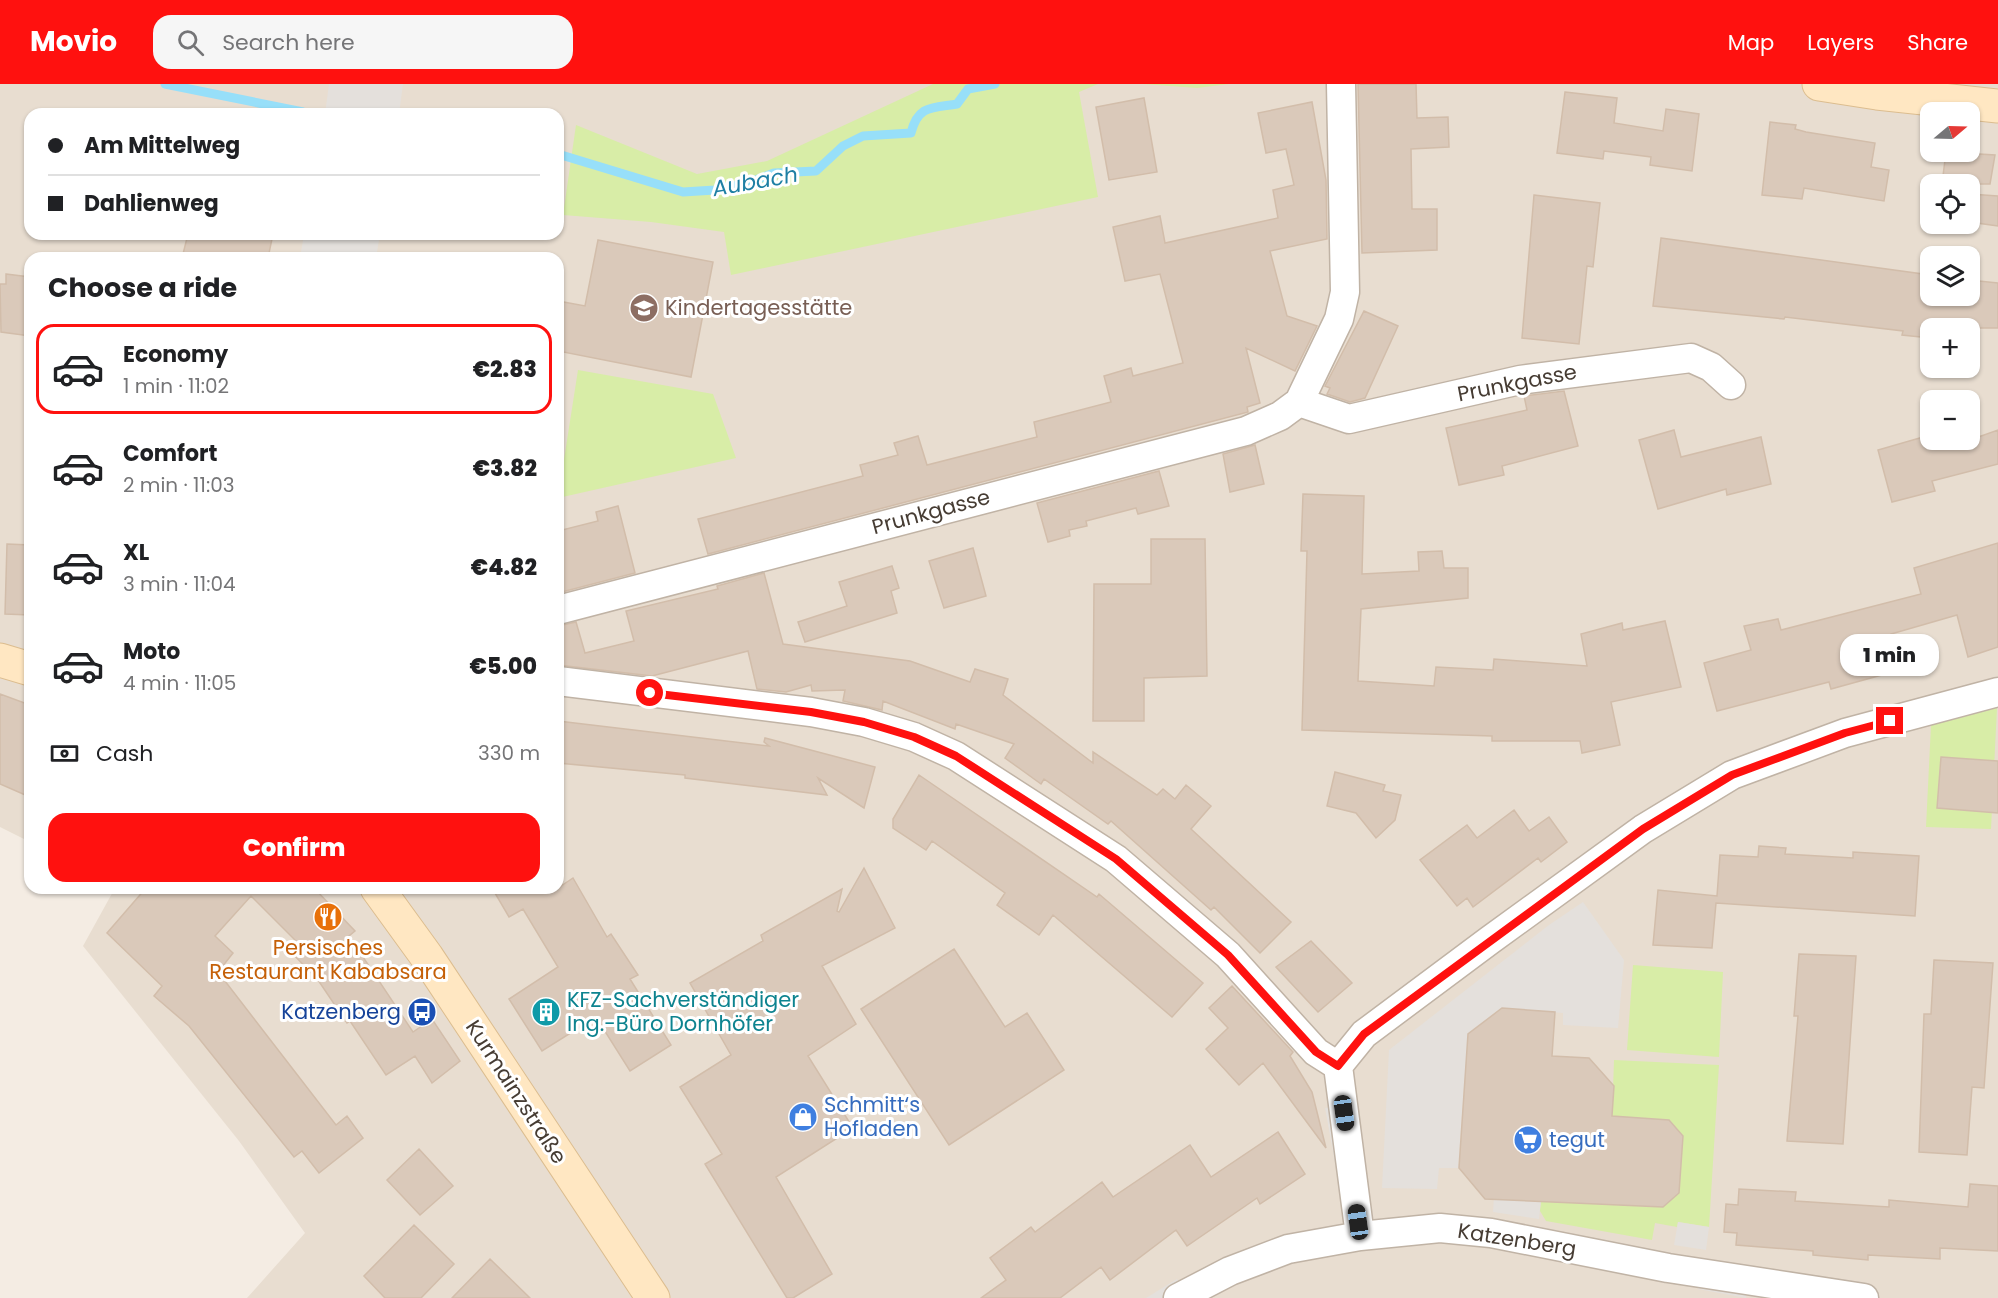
<!DOCTYPE html>
<html lang="en">
<head>
<meta charset="utf-8">
<style>
	:root { --surface:#fff; --page:#f6f6f6; --text:#202124; --muted:#757577; --line:#e0e0e0; --accent:#ff110f }
	body { margin:0; font-family:Poppins,sans-serif; background:var(--page); color:var(--text); height:100vh; display:flex; flex-direction:column; font-size:22px; white-space:nowrap }
	* { box-sizing:border-box; margin:0 }
	p { font-size:20px; color:var(--muted) }
	.icon { flex:none; width:33px; height:33px; fill:none; stroke:currentColor; stroke-width:2; stroke-linecap:round; stroke-linejoin:round }
	.map { position:relative; flex:1; overflow:hidden }
	.panel { position:absolute; left:24px; top:168px; width:540px; height:642px; display:flex; flex-direction:column; background:var(--surface); border-radius:18px; box-shadow:0 2px 4px #0004 }
	.panel>* { flex:none }
	.top-card { position:absolute; left:24px; top:24px; width:540px; height:132px; border-radius:18px; box-shadow:0 2px 4px #0004; display:grid; align-content:center; height:132px; padding:0 24px; background:var(--surface) }
	.needle { width:39px; rotate:71deg }
	.buttons { position:absolute; left:1920px; top:18px; display:grid; gap:12px }
	.buttons a { display:grid; place-items:center; width:60px; height:60px; border-radius:12px; background:var(--surface); box-shadow:0 2px 4px #0004; font-size:30px }
	.end { position:absolute; width:27px; height:27px; margin:-14px; border:8px solid #ff110f; background:#fff; box-shadow:0 0 0 3px #fff }
	.from { border-radius:50% }
	.bubble { position:absolute; height:42px; border-radius:18px; background:var(--surface); box-shadow:0 2px 4px #0004; font-size:20px; font-weight:800; line-height:42px; text-align:center }
	.car { position:absolute; width:18px; height:36px; margin:-18px -9px; border-radius:8px; box-shadow:0 0 4px 2px #0007; background:linear-gradient(#222 24%,#8ab4d8 0 40%,#222 0 76%,#8ab4d8 0 86%,#222 0) }
	.top-card b { display:flex; align-items:center; gap:21px; height:57px; font-size:22px }
	.top-card b+b { border-top:2px solid var(--line) }
	.top-card i { width:15px; height:15px; background:var(--text) }
	ul { padding:0; list-style:none }
	li { display:flex; align-items:center; gap:18px; height:90px; margin:0 12px 9px; padding:0 12px; border:3px solid transparent; border-radius:18px }
	li div { flex:1 }
	li b { display:block; font-size:22px }
	li em { font-style:normal; font-weight:800 }
	li.current { border-color:var(--accent) }
	li>.icon { width:54px; height:54px; stroke-width:1.5 }
	h2 { padding:0 24px; font-size:27px; line-height:72px }
	.pay { display:flex; align-items:center; gap:15px; height:66px; padding:0 24px; font-size:22px }
	.pay p { margin-inline-start:auto }
	.cta { display:flex; gap:12px; margin-top:auto; padding:12px 24px }
	.cta a { flex:1; height:69px; border-radius:18px; background:var(--accent); color:#fff; font-size:24px; font-weight:800; line-height:69px; text-align:center }
	header { display:flex; align-items:center; gap:36px; box-sizing:border-box; height:84px; padding:0 30px; background:var(--accent); color:#fff }
	header strong { font-size:28px }
	nav { display:flex; gap:33px; margin-inline-start:auto; font-size:21px }
	.search { width:420px; height:54px; background:var(--page); display:flex; align-items:center; gap:15px; box-sizing:border-box; padding:0 21px; border-radius:18px; color:var(--muted); font-size:22px }
	.map>svg:first-child { display:block }
</style>
</head>
<body>
<header>
<strong>Movio</strong>
<div class="search"><svg class="icon" aria-label="search" viewBox="0 0 24 24"><circle cx="10" cy="10" r="6"/><path d="M15 15l6 6"/></svg>Search here</div>
<nav><a>Map</a><a>Layers</a><a>Share</a></nav>
</header>
<div class="map">
<svg width="1998" height="1214" viewBox="0 0 1998 1214">
	<rect width="100%" height="100%" fill="#f4ece3"/>
	<path fill="#e8ddd0" fill-rule="evenodd" d="M 0,0 L 1998,0 L 1998,1214 L 247,1214 L 305,1149 L 239,1057 L 83,862 L 115,804 L 558,804 L 558,174 L 30,174 L 30,758 L 0,743 ZM 1930,28 L 1970,28 L 1970,68 L 1930,68 ZM 30,30 L 558,30 L 558,150 L 30,150 ZM 1930,100 L 1970,100 L 1970,140 L 1930,140 ZM 1930,172 L 1970,172 L 1970,212 L 1930,212 ZM 1930,244 L 1970,244 L 1970,284 L 1930,284 ZM 1930,316 L 1970,316 L 1970,356 L 1930,356 Z"/>
	<path fill="#d8eda7" d="M 933,0 L 1098,0 L 1079,8 L 1098,113 L 731,191 L 724,148 L 651,138 L 563,131 L 576,41 L 697,90 L 767,77 Z
		M 1143,0 L 1229,0 L 1197,4 Z
		M 578,286 L 713,310 L 736,374 L 558,414 Z
		M 1997,624 L 1991,745 L 1926,743 L 1931,641 Z
		M 1633,881 L 1723,888 L 1719,973 L 1627,966 Z
		M 1614,976 L 1719,981 L 1709,1143 L 1678,1138 L 1677,1143 L 1655,1139 L 1652,1156 L 1546,1137 L 1540,1127 L 1541,1116 L 1663,1123 L 1679,1108 L 1683,1052 L 1669,1036 L 1607,1032 L 1613,1006 Z"/>
	<path fill="#e4e0dc" d="M 329,0 L 403,0 L 399,30 L 325,30 Z
		M 304,150 L 380,150 L 376,174 L 300,174 Z
		M 1583,818 L 1624,876 L 1618,944 L 1563,941 L 1563,929 L 1501,924 L 1468,950 L 1458,1084 L 1439,1084 L 1437,1105 L 1382,1104 L 1389,966 L 1549,841 Z
		M 1333,1023 L 1339,1100 L 1325,1024 Z
		M 1494,1112 L 1541,1116 L 1539,1135 L 1493,1128 Z
		M 1678,1138 L 1709,1143 L 1706,1166 L 1674,1161 Z
		M 1177,1195 L 1182,1203 L 1163,1214 L 1146,1214 Z
		M 1700,1197 L 1747,1206 L 1746,1214 L 1698,1205 Z"/>
	<g fill="none" stroke-linecap="round" stroke-linejoin="round">
		<path stroke="#97dff9" stroke-width="9" d="M 165,0 L 303,28
			M 558,70 L 683,108 L 715,106 L 748,99 L 774,89 L 816,87 L 843,62 L 863,52 L 911,49 C 918,21 932,24 957,20 L 968,5 L 995,0"/>
	</g>
	<path fill="#dac9ba" stroke="#d2bdaa" stroke-width="1.5" d="M 1358,0 L 1416,0 L 1417,34 L 1448,33 L 1449,63 L 1411,65 L 1412,125 L 1437,125 L 1437,166 L 1362,169 Z
		M 1565,8 L 1617,14 L 1614,39 L 1663,47 L 1666,25 L 1699,30 L 1692,87 L 1650,81 L 1651,73 L 1604,67 L 1603,75 L 1557,69 Z
		M 1144,14 L 1157,88 L 1109,96 L 1096,23 Z
		M 1312,18 L 1326,96 L 1327,155 L 1270,167 L 1287,232 L 1317,242 L 1295,287 L 1246,264 L 1260,319 L 1247,323 L 1248,328 L 708,470 L 698,435 L 863,392 L 860,381 L 898,371 L 894,359 L 918,352 L 927,381 L 1037,353 L 1034,338 L 1111,318 L 1104,292 L 1131,284 L 1133,292 L 1183,279 L 1160,190 L 1125,197 L 1113,143 L 1160,132 L 1165,159 L 1278,134 L 1273,106 L 1294,101 L 1286,65 L 1266,69 L 1258,29 Z
		M 1770,38 L 1796,41 L 1795,45 L 1806,48 L 1875,59 L 1871,83 L 1889,86 L 1884,117 L 1804,104 L 1802,115 L 1762,111 Z
		M 1946,68 L 1995,71 L 1990,100 L 1942,100 Z
		M 1970,110 L 1998,112 L 1998,142 L 1970,138 Z
		M 1534,111 L 1600,119 L 1593,183 L 1587,182 L 1579,260 L 1522,254 Z
		M 188,150 L 273,150 L 268,174 L 182,174 Z
		M 1661,154 L 1930,191 L 1930,212 L 1970,212 L 1970,196 L 1998,199 L 1998,244 L 1930,244 L 1930,254 L 1902,251 L 1903,247 L 1785,233 L 1784,235 L 1653,222 Z
		M 598,156 L 713,178 L 691,293 L 558,267 L 558,217 L 585,222 Z
		M 6,190 L 30,193 L 30,252 L 1,248 L 0,200 L 6,200 Z
		M 1364,227 L 1398,242 L 1365,314 L 1350,318 L 1327,310 L 1330,304 L 1325,302 Z
		M 1564,307 L 1578,362 L 1502,382 L 1504,391 L 1459,401 L 1446,344 L 1527,326 L 1524,312 Z
		M 1674,346 L 1681,373 L 1761,353 L 1771,400 L 1727,411 L 1726,405 L 1658,425 L 1639,356 Z
		M 1998,346 L 1998,380 L 1932,397 L 1935,407 L 1892,418 L 1878,366 L 1930,351 L 1930,356 L 1970,356 Z
		M 1255,361 L 1264,400 L 1230,408 L 1223,370 Z
		M 1159,387 L 1169,422 L 1138,430 L 1136,424 L 1086,437 L 1087,442 L 1069,446 L 1070,452 L 1048,458 L 1037,419 Z
		M 1303,410 L 1364,412 L 1362,490 L 1419,487 L 1418,468 L 1442,467 L 1444,484 L 1468,484 L 1468,514 L 1361,525 L 1358,597 L 1434,602 L 1436,583 L 1493,586 L 1494,575 L 1587,582 L 1581,550 L 1622,539 L 1623,546 L 1665,537 L 1681,603 L 1611,618 L 1620,661 L 1582,669 L 1580,657 L 1492,657 L 1492,652 L 1302,646 L 1307,467 L 1301,467 Z
		M 618,422 L 635,489 L 558,509 L 558,447 L 598,437 L 596,428 Z
		M 1151,455 L 1205,455 L 1207,592 L 1144,594 L 1144,637 L 1093,637 L 1094,500 L 1151,500 Z
		M 1998,459 L 1998,563 L 1968,573 L 1957,531 L 1891,550 L 1900,586 L 1831,605 L 1829,598 L 1717,627 L 1704,579 L 1751,566 L 1744,542 L 1778,535 L 1781,546 L 1921,510 L 1914,484 Z
		M 7,460 L 30,461 L 30,531 L 5,530 Z
		M 973,464 L 986,512 L 944,524 L 929,477 Z
		M 892,482 L 899,504 L 891,507 L 897,529 L 805,558 L 798,538 L 847,522 L 839,498 Z
		M 764,489 L 783,560 L 910,577 L 970,598 L 975,585 L 1008,595 L 1003,611 L 1093,679 L 1093,668 L 1157,711 L 1163,705 L 1175,715 L 1186,701 L 1211,722 L 1191,745 L 1291,838 L 1260,869 L 1214,823 L 1211,826 L 1111,737 L 1108,740 L 1044,695 L 1041,700 L 1005,674 L 1014,660 L 956,640 L 955,645 L 883,617 L 882,626 L 843,617 L 845,606 L 812,607 L 811,601 L 786,608 L 757,605 L 748,567 L 652,592 L 558,581 L 558,576 L 562,575 L 558,564 L 558,542 L 576,538 L 585,569 L 634,557 L 626,527 L 718,505 L 717,502 Z
		M 0,610 L 30,621 L 30,713 L 0,700 Z
		M 558,637 L 769,662 L 764,658 L 765,654 L 875,683 L 864,724 L 818,694 L 827,711 L 685,694 L 685,691 L 558,679 Z
		M 1941,673 L 1998,677 L 1998,729 L 1937,724 Z
		M 1335,688 L 1385,701 L 1383,707 L 1401,711 L 1395,736 L 1376,754 L 1356,729 L 1327,722 Z
		M 919,691 L 1097,813 L 1099,810 L 1203,899 L 1172,933 L 1053,831 L 1039,851 L 997,821 L 1005,809 L 932,757 L 926,766 L 893,744 L 893,735 Z
		M 1514,726 L 1529,747 L 1549,733 L 1567,758 L 1541,778 L 1538,774 L 1473,823 L 1467,814 L 1457,822 L 1420,776 L 1467,741 L 1477,754 Z
		M 1759,762 L 1786,764 L 1785,770 L 1853,774 L 1853,768 L 1919,772 L 1915,832 L 1716,819 L 1712,864 L 1653,861 L 1658,806 L 1717,812 L 1720,771 L 1758,773 Z
		M 864,784 L 895,844 L 822,882 L 856,940 L 808,972 L 853,1044 L 776,1093 L 832,1190 L 793,1214 L 787,1214 L 705,1080 L 722,1070 L 680,1003 L 731,971 L 690,899 L 763,857 L 761,851 L 842,805 L 837,827 L 839,828 Z
		M 573,794 L 607,853 L 611,850 L 638,891 L 630,895 L 671,961 L 630,987 L 596,933 L 542,967 L 509,915 L 558,883 L 523,825 L 509,833 L 492,804 L 558,804 Z
		M 146,804 L 314,804 L 355,847 L 349,852 L 413,948 L 432,935 L 460,977 L 432,999 L 415,972 L 386,991 L 350,937 L 347,939 L 318,896 L 289,866 L 296,857 L 251,812 L 215,852 L 233,869 L 218,888 L 336,1041 L 347,1032 L 363,1054 L 319,1089 L 302,1067 L 294,1073 L 189,942 L 154,912 L 162,902 L 107,849 Z
		M 1311,857 L 1352,899 L 1318,928 L 1276,883 Z
		M 954,865 L 1005,943 L 1027,929 L 1064,986 L 949,1061 L 861,925 Z
		M 1799,870 L 1856,872 L 1843,1060 L 1787,1057 L 1798,932 L 1794,932 Z
		M 1934,876 L 1993,879 L 1984,1004 L 1972,1003 L 1967,1071 L 1919,1068 L 1924,930 L 1931,930 Z
		M 1232,902 L 1293,968 L 1290,972 L 1312,1008 L 1326,1064 L 1263,979 L 1239,1001 L 1206,965 L 1228,944 L 1209,924 Z
		M 1502,924 L 1555,928 L 1552,972 L 1589,974 L 1614,1002 L 1612,1032 L 1669,1036 L 1683,1052 L 1679,1109 L 1663,1123 L 1485,1115 L 1459,1084 L 1468,950 Z
		M 1278,1048 L 1305,1090 L 1260,1120 L 1257,1114 L 1187,1162 L 1176,1146 L 1110,1196 L 1101,1183 L 1060,1214 L 981,1214 L 1006,1196 L 990,1174 L 1031,1143 L 1035,1148 L 1102,1098 L 1113,1113 L 1190,1061 L 1211,1093 Z
		M 419,1065 L 453,1102 L 420,1131 L 387,1096 Z
		M 1970,1100 L 1998,1102 L 1998,1167 L 1940,1164 L 1940,1175 L 1868,1171 L 1868,1176 L 1813,1171 L 1813,1167 L 1736,1161 L 1737,1149 L 1724,1148 L 1726,1120 L 1738,1121 L 1739,1105 L 1796,1108 L 1795,1117 L 1889,1123 L 1889,1116 L 1968,1123 Z
		M 414,1141 L 454,1180 L 421,1214 L 385,1214 L 364,1192 Z
		M 490,1175 L 530,1214 L 452,1214 Z"/>
	<g fill="none" stroke-linecap="round" stroke-linejoin="round">
		<g stroke="#c0b3a5" stroke-width="31">
			<path id="minor" d="M 1299,318 L 1349,335 L 1520,296 L 1691,274 L 1711,283 L 1731,301
				M 558,526 L 1246,347 L 1280,332 L 1299,318 L 1339,235 L 1345,208 L 1341,0
				M 558,597 L 811,628 L 864,638 L 914,653 L 956,672 L 1116,775 L 1228,871 L 1316,968 L 1338,982 L 1360,1152
				M 1338,982 L 1364,950 L 1490,856 L 1643,745 L 1732,691 L 1845,649 L 1998,608
				M 1178,1214 L 1230,1187 L 1288,1165 L 1360,1152 L 1440,1144 L 1491,1149 L 1668,1184 L 1864,1214"/>
		</g>
		<g stroke="#dcbd8f" stroke-width="35">
			<path id="secondary" d="M 1819,0 L 1877,9 L 1998,22
				M 0,576 L 30,585
				M 377,804 L 427,873 L 653,1214"/>
		</g>
		<use href="#minor" stroke="#fff" stroke-width="28"/>
		<use href="#secondary" stroke="#ffe7c2" stroke-width="33"/>
	</g>
	<g fill="none" stroke-linecap="round" stroke-linejoin="round">
		<path stroke="#ff110f" stroke-width="8" d="M 650,609 L 811,628 L 864,638 L 914,653 L 956,672 L 1116,775 L 1228,871 L 1316,968 L 1338,982 L 1364,950 L 1643,745 L 1732,691 L 1845,649 L 1890,637"/>
	</g>
	<defs>
		<g id="school-disc" transform="scale(1.5)"><circle r="9.5" fill="#8d6e63" stroke="#fff"/><path d="M0-5L7-2L0 1L-7-2ZM-4 1L0 2.5L4 1V4Q0 6-4 4Z" fill="#fff"/></g>
		<g id="restaurant-disc" transform="scale(1.5)"><circle r="9.5" fill="#e8710a" stroke="#fff"/><path d="M-5-6h1v4h1v-4h1v4h1v-4h1v5L-1.5 .5V6h-2V.5L-5-1ZM5-6V6H3V1.5H1.5Q1.5-4 5-6Z" fill="#fff"/></g>
		<g id="bus-disc" transform="scale(1.5)"><circle r="9.5" fill="#1a4fb4" stroke="#fff"/><path d="M-5-6H5V4H4V6H2V4H-2V6H-4V4H-5ZM-3.5-4V0h7V-4ZM-3.5 1.2v1.5H-2V1.2ZM2 1.2v1.5H3.5V1.2Z" fill="#fff"/></g>
		<g id="building-disc" transform="scale(1.5)"><circle r="9.5" fill="#0f9aa8" stroke="#fff"/><path d="M-4-6H4V6H1V3H-1V6H-4ZM-2.5-4.3h1.7v1.8h-1.7ZM.8-4.3h1.7v1.8H.8ZM-2.5-1h1.7V.8h-1.7ZM.8-1h1.7V.8H.8Z" fill="#fff"/></g>
		<g id="shop-disc" transform="scale(1.5)"><circle r="9.5" fill="#3f7fe0" stroke="#fff"/><path d="M-5-2.5h2.3a2.7 3.5 0 0 1 5.4 0H5L5.5 6h-11ZM-1.5-2.5h3a1.5 2.3 0 0 0-3 0Z" fill="#fff"/></g>
		<g id="supermarket-disc" transform="scale(1.5)"><circle r="9.5" fill="#3f7fe0" stroke="#fff"/><path d="M-6-5.5h2.5l.6 2H6L4.5 2H-2.5L-4.4-4H-6ZM-1.5 3.2a1.3 1.3 0 1 0 .1 0ZM3 3.2a1.3 1.3 0 1 0 .1 0Z" fill="#fff"/></g>
	</defs>
	<g fill-rule="evenodd">
		<use href="#school-disc" x="644" y="224"/>
		<use href="#restaurant-disc" x="328" y="833"/>
		<use href="#bus-disc" x="422" y="928"/>
		<use href="#building-disc" x="546" y="928"/>
		<use href="#shop-disc" x="803" y="1033"/>
		<use href="#supermarket-disc" x="1528" y="1056"/>
	</g>
	<g text-anchor="middle" stroke-width="6" stroke-linejoin="round" paint-order="stroke">
		<g font-size="21" fill="#785e54" stroke="#fff" text-anchor="start">
			<text x="665" y="231">Kindertagesstätte</text>
		</g>
		<g font-size="21" fill="#463c33" stroke="#fff">
			<text transform="translate(1517 299) rotate(-11)" y="7">Prunkgasse</text>
			<text transform="translate(931 428) rotate(-15)" y="7">Prunkgasse</text>
			<text transform="translate(516 1008) rotate(57)" y="7">Kurmainzstraße</text>
			<text transform="translate(1517 1156) rotate(9)" y="7">Katzenberg</text>
		</g>
		<g font-size="21" fill="#c56008" stroke="#fff">
			<text x="328" y="871">Persisches<tspan x="328" dy="24">Restaurant Kababsara</tspan></text>
		</g>
		<g font-size="21" fill="#0d838f" stroke="#fff" text-anchor="start">
			<text x="567" y="923">KFZ-Sachverständiger<tspan x="567" dy="24">Ing.-Büro Dornhöfer</tspan></text>
		</g>
		<g font-size="21" fill="#164399" stroke="#fff" text-anchor="end">
			<text x="401" y="935">Katzenberg</text>
		</g>
		<g font-size="21" fill="#366cbe" stroke="#fff" text-anchor="start">
			<text x="824" y="1028">Schmitt‘s<tspan x="824" dy="24">Hofladen</tspan></text>
			<text x="1549" y="1063">tegut</text>
		</g>
		<g font-size="22" font-style="italic" fill="#1e7fa4" stroke="#fff">
			<text transform="translate(755 97) rotate(-10)" y="8">Aubach</text>
		</g>
	</g>
</svg>
<div class="buttons">
<a><svg class="needle" viewBox="-14 -14 28 28"><path d="M0-13l5 13h-10z" fill="#e53935"/><path d="M0 13l5-13h-10z" fill="#757577"/></svg></a>
<a><svg class="icon" aria-label="locate" viewBox="0 0 24 24"><circle cx="12" cy="12" r="6"/><path d="M12 2v4M12 18v4M2 12h4M18 12h4"/></svg></a>
<a><svg class="icon" aria-label="layers" viewBox="0 0 24 24"><path d="M12 4l9 5-9 5-9-5zM3 14l9 5 9-5"/></svg></a>
<a>+</a>
<a>−</a>
</div>
<i class="end from" style="left:650px;top:609px"></i>
<i class="end" style="left:1890px;top:637px"></i>
<div class="bubble" style="left:1840px;top:550px;width:99px">1 min</div>
<i class="car" style="left:1344px;top:1029px;rotate:172deg"></i>
<i class="car" style="left:1358px;top:1138px;rotate:352deg"></i>
<div class="top-card">
<b><i class="from"></i>Am Mittelweg</b>
<b><i></i>Dahlienweg</b>
</div>
<section class="panel">
<h2>Choose a ride</h2>
<ul>
<li class="current"><svg class="icon" aria-label="car" viewBox="0 0 24 24"><path d="M5 17H2v-5l4-1 3-4h7l3 4 3 1v5h-3M9 17h6M6 11h13"/><circle cx="7" cy="17" r="2"/><circle cx="17" cy="17" r="2"/></svg><div><b>Economy</b><p>1 min · 11:02</p></div><em>€2.83</em></li>
<li><svg class="icon" aria-label="car" viewBox="0 0 24 24"><path d="M5 17H2v-5l4-1 3-4h7l3 4 3 1v5h-3M9 17h6M6 11h13"/><circle cx="7" cy="17" r="2"/><circle cx="17" cy="17" r="2"/></svg><div><b>Comfort</b><p>2 min · 11:03</p></div><em>€3.82</em></li>
<li><svg class="icon" aria-label="car" viewBox="0 0 24 24"><path d="M5 17H2v-5l4-1 3-4h7l3 4 3 1v5h-3M9 17h6M6 11h13"/><circle cx="7" cy="17" r="2"/><circle cx="17" cy="17" r="2"/></svg><div><b>XL</b><p>3 min · 11:04</p></div><em>€4.82</em></li>
<li><svg class="icon" aria-label="car" viewBox="0 0 24 24"><path d="M5 17H2v-5l4-1 3-4h7l3 4 3 1v5h-3M9 17h6M6 11h13"/><circle cx="7" cy="17" r="2"/><circle cx="17" cy="17" r="2"/></svg><div><b>Moto</b><p>4 min · 11:05</p></div><em>€5.00</em></li>
</ul>
<div class="pay"><svg class="icon" aria-label="cash" viewBox="0 0 24 24"><path d="M3 7h18v10H3z"/><circle cx="12" cy="12" r="2"/></svg>Cash<p>330 m</p></div>
<div class="cta"><a>Confirm</a></div>
</section>
</div>
</body>
</html>
